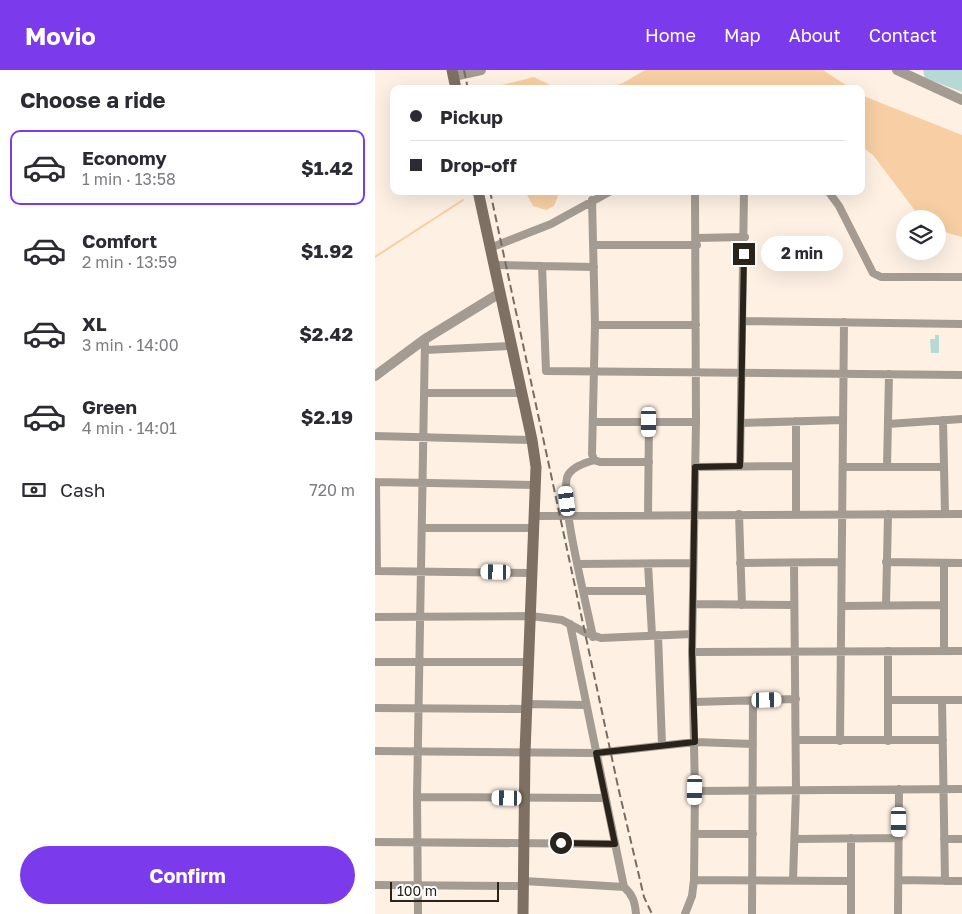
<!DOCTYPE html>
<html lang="en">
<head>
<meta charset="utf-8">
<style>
	:root { --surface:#fff; --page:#f7f7f7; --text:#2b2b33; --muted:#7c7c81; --line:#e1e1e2; --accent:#7c3aed }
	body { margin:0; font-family:"Golos Text",sans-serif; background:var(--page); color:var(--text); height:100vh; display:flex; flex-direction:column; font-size:19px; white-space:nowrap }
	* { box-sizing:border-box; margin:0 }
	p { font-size:16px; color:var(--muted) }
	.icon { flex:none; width:28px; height:28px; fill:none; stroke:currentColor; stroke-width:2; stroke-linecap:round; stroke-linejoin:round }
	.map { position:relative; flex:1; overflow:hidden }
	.drawer { display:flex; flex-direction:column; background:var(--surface); width:375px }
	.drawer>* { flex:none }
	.hud { position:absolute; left:15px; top:15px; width:475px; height:110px; border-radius:10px; box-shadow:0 5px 20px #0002; display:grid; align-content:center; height:110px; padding:0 20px; background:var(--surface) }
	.tools { position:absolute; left:521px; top:140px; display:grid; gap:10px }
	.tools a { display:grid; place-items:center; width:50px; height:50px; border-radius:50%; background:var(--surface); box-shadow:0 5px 20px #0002; font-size:25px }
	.scale { position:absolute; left:15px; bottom:12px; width:109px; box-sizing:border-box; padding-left:5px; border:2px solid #2a231b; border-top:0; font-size:14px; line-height:18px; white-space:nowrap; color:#2a231b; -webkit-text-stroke:4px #fff; paint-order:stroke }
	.end { position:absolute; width:22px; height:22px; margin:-11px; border:6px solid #2a231b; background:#fff; box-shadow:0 0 0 2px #fff }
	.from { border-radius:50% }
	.bubble { position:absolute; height:35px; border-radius:18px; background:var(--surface); box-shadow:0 5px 20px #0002; font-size:16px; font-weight:700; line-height:35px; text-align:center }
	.car { position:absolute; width:15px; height:30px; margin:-15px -8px; border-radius:6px; box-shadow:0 0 4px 1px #0007; background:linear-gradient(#fff 24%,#345 0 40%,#fff 0 76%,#345 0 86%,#fff 0) }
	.hud b { display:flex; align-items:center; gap:18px; height:48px; font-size:19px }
	.hud b+b { border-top:1px solid var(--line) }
	.hud i { width:12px; height:12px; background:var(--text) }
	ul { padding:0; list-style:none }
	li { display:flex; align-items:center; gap:15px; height:75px; margin:0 10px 8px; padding:0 10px; border:2px solid transparent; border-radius:10px }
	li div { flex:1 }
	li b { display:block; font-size:19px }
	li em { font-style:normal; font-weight:700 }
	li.active { border-color:var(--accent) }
	li>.icon { width:45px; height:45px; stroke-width:1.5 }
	h2 { padding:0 20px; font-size:22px; line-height:60px }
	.pay { display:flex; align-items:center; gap:12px; height:55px; padding:0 20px; font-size:19px }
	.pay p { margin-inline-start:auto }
	.primary-button { display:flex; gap:10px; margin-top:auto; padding:10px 20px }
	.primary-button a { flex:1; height:58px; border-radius:30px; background:var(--accent); color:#fff; font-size:20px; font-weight:700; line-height:58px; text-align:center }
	header { display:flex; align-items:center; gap:30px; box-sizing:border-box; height:70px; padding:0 25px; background:var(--accent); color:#fff }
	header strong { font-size:24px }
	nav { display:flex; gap:28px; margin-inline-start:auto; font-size:18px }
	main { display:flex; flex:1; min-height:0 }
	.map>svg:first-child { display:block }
</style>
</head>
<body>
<header>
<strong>Movio</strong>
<nav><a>Home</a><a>Map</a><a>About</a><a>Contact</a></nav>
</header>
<main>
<section class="drawer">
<h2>Choose a ride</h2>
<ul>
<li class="active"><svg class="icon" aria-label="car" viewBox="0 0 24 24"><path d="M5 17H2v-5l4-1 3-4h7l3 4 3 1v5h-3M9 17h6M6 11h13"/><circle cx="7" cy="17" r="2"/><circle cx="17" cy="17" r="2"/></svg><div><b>Economy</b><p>1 min · 13:58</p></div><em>$1.42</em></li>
<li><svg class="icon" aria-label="car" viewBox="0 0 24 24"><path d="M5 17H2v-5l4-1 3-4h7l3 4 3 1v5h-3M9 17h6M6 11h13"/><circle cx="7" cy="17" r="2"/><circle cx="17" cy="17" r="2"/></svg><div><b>Comfort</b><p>2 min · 13:59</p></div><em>$1.92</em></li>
<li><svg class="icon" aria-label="car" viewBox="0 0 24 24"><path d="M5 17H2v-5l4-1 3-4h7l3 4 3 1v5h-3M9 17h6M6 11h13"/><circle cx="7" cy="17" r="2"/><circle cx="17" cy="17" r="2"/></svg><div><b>XL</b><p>3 min · 14:00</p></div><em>$2.42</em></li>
<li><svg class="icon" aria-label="car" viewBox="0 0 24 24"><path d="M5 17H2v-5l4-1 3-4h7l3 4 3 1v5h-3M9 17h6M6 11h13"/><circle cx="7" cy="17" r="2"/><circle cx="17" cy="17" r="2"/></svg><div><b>Green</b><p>4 min · 14:01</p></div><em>$2.19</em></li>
</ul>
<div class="pay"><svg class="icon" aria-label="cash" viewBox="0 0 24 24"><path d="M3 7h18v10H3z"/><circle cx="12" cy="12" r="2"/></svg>Cash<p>720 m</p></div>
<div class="primary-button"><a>Confirm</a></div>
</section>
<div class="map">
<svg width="587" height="844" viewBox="0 0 587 844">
	<rect width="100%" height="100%" fill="#fef1e4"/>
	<path fill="#f8cfa4" d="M 270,0 L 448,0 L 477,19 L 230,19 L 248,13 Z
		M 159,7 L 183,19 L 128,19 L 127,15 Z
		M 486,25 L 587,65 L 587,167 L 573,163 L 563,156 L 562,149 L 551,149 L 541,142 L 498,85 L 486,76 Z
		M 150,121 L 185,121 L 179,136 L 171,140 L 158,136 Z"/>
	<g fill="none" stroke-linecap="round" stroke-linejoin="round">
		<path stroke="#f8cfa4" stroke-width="2" d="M 0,187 L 88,130"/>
	</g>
	<path fill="#b6d9d5" d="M 548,0 L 587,0 L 587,22 L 550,8 Z
		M 560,265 L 564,265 L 564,283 L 556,283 L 555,269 L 560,269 Z"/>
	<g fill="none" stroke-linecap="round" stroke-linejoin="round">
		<path stroke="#a49b92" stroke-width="8" d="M 453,121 L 464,136 L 498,203 L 506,207 L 587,207
			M 217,130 L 220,255 L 217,384 L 219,390 L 225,392 L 274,392
			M 321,168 L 370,167
			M 220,175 L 322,175
			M 115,178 L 176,154 L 236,121
			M 119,195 L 167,196
			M 219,197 L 167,196 L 171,301 L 587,305
			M 368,251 L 587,254
			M 220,255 L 321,255
			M 50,280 L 137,276
			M 49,323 L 147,323
			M 568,350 L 570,443
			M 421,351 L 421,443
			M 218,352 L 321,352
			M 366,353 L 467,350
			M 513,354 L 587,349
			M 0,366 L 157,370
			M 365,396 L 369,121
			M 320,397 L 421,396
			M 468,397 L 568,397
			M 512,397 L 514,304
			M 0,412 L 160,415
			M 1,412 L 2,501
			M 364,444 L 367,535
			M 273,445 L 274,352
			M 159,446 L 587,444
			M 48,458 L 159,458
			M 511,492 L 587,493
			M 365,493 L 466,492
			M 203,494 L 318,493
			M 273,494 L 277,565
			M 0,501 L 157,503
			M 209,521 L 274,521
			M 318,534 L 419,535
			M 511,535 L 513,444
			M 468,536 L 568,535
			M 0,547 L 156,546 L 187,550 L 211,563 L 226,568 L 317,564
			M 195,554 L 249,817
			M 283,565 L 287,675
			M 218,567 C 213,540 183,424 193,405 C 199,396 210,393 219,390
			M 569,580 L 569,493
			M 513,581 L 513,671
			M 317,582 L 587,581
			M 0,592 L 154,592
			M 513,630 L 587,630
			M 567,630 L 570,811
			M 319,632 L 421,629
			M 152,634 L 211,635
			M 0,638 L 152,639
			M 421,670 L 568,670
			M 465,671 L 469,252
			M 0,681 L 221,683 L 320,672 L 378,674
			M 320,721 L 587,719
			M 42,727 L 230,728
			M 320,764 L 378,764
			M 420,769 L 524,768
			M 569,769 L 587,769
			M 0,772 L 240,774
			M 319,810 L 476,811
			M 418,810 L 421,720 L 419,493
			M 524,810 L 587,811
			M 149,811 L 249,817 C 258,825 260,832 261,844
			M 0,815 L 149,816
			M 43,844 L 42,727 L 50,269
			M 310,844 L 317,826 L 319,810 L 320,721 L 317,582 L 321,352 L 320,121
			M 377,844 L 378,630
			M 476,844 L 476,768
			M 523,844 L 524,719"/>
		<path stroke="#a49b92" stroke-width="10" d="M 522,0 L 587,30
			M 79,6 L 106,0
			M 0,306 L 50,269 L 125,223"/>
		<path stroke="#7e7164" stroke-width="11" d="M 77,0 L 81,19
			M 103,121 L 157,370 L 161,397 L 150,683 L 148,844"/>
		<path stroke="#766d63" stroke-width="2" stroke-dasharray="8 4" stroke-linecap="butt" d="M 89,0 L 93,19
			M 115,121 L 244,721 L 269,827 L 277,844"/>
	</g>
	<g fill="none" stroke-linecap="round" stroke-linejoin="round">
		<path stroke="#2a231b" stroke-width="6" d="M 186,773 L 240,774 L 221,683 L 320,672 L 317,582 L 320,397 L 365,396 L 369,184"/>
	</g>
</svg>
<div class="tools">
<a><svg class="icon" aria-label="layers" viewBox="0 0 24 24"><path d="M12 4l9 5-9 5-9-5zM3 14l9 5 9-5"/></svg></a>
</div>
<div class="scale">100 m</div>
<i class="end from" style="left:186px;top:773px"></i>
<i class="end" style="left:369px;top:184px"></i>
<div class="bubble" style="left:386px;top:166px;width:82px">2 min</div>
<i class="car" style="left:274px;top:352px;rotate:180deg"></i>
<i class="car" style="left:192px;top:431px;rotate:353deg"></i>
<i class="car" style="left:121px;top:502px;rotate:271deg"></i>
<i class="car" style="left:392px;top:630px;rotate:89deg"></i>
<i class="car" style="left:320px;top:720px;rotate:181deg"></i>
<i class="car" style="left:132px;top:728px;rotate:271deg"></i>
<i class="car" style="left:524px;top:752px;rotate:180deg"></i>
<div class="hud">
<b><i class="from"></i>Pickup</b>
<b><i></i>Drop-off</b>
</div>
</div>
</main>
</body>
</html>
